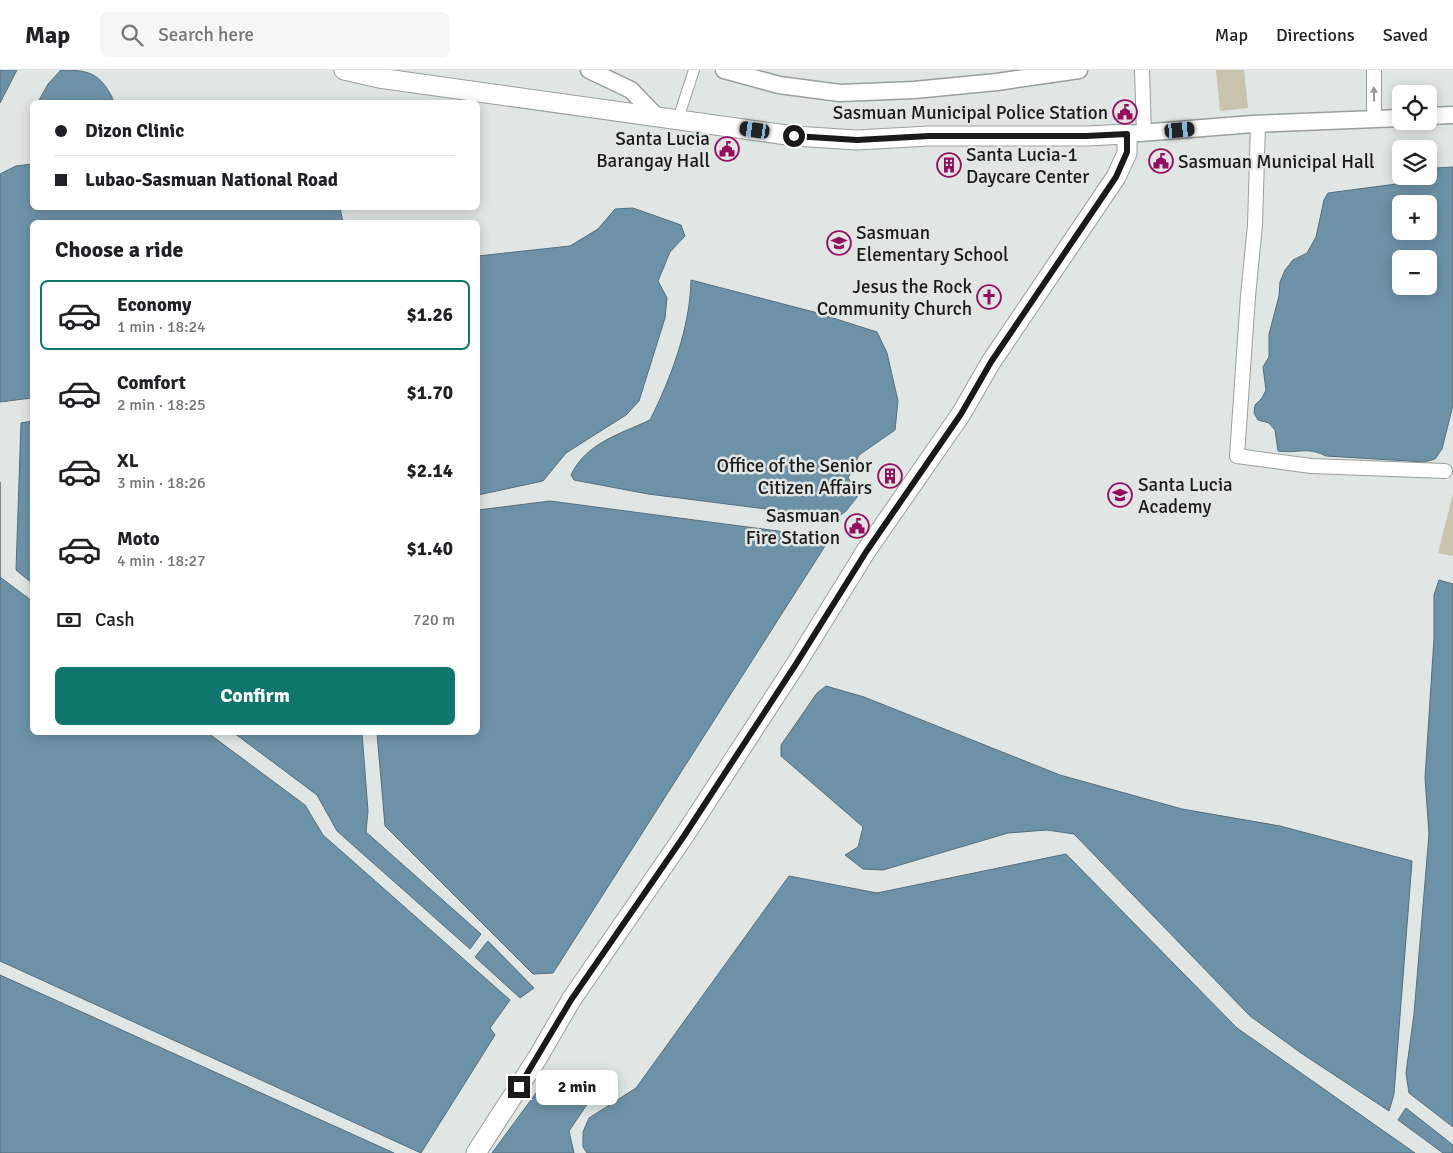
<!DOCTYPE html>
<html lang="en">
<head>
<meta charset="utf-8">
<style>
	:root { --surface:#fff; --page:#f6f6f6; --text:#202124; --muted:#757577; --line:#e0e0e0; --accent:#0f766e }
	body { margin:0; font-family:Signika,sans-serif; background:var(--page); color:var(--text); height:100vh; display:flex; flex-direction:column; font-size:19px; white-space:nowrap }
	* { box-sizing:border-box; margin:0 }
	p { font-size:16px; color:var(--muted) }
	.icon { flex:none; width:28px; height:28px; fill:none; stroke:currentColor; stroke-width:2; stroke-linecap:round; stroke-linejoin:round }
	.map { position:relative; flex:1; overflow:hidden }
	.panel { position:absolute; left:30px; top:150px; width:450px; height:515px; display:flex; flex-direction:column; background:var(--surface); border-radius:8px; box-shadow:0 2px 12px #0003 }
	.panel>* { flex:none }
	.guide { position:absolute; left:30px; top:30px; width:450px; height:110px; border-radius:8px; box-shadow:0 2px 12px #0003; display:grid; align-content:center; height:110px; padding:0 25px; background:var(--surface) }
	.buttons { position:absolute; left:1392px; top:15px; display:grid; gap:10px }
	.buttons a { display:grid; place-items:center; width:45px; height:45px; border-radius:8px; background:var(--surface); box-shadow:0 2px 12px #0003; font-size:25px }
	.end { position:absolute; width:22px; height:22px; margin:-11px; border:6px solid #191b1a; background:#fff; box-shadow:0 0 0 2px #fff }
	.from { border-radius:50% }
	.bubble { position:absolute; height:35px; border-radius:8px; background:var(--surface); box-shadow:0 2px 12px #0003; font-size:16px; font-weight:700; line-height:35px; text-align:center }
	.car { position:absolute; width:15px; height:30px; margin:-15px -8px; border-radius:6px; box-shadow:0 0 4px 1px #0007; background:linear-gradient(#222 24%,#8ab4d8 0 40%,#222 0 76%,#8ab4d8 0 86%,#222 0) }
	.guide b { display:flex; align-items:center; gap:18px; height:48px; font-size:19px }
	.guide b+b { border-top:1px solid var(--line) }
	.guide i { width:12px; height:12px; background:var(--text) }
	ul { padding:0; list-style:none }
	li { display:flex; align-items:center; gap:15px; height:70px; margin:0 10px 8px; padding:0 15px; border:2px solid transparent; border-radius:8px }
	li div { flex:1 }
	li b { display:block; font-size:19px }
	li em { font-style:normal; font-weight:700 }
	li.on { border-color:var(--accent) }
	li>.icon { width:45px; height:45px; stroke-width:1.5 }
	h2 { padding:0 25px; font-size:22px; line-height:60px }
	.pay { display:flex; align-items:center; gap:12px; height:55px; padding:0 25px; font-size:19px }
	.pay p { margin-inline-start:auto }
	.cta { display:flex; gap:10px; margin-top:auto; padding:10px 25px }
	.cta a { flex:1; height:58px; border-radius:8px; background:var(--accent); color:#fff; font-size:20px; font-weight:700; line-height:58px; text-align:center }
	header { display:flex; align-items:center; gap:30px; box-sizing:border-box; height:70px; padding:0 25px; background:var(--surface); border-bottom:1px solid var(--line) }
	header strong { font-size:24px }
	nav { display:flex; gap:28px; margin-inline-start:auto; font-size:18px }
	.search { width:350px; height:45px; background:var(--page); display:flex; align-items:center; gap:12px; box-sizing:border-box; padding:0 18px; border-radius:8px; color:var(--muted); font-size:19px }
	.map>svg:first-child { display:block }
</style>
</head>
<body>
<header>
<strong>Map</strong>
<div class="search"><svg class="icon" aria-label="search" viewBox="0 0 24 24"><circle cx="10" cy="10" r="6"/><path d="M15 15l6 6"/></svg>Search here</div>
<nav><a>Map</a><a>Directions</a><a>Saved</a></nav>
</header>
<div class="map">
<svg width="1453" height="1083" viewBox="0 0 1453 1083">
	<rect width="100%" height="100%" fill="#e0e6e3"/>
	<path fill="#c8c3ac" d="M 1216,0 L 1244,0 L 1248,38 L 1220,41 Z
		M 1453,424 L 1453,486 L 1438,483 Z"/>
	<path fill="#6d92a7" stroke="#546e7d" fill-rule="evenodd" d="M 0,0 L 17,0 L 0,33 Z
		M 61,0 C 89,0 100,3 113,29 L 112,32 L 38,32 L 48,14 Z
		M 32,94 L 32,138 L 340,138 L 343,152 L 32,152 L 32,328 L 0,332 L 0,104 L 16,96 Z
		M 1453,97 L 1453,335 L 1442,379 L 1435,389 L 1424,392 L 1326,386 C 1306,376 1297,384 1278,381 L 1275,360 L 1269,353 L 1258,350 L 1254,343 L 1255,335 L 1262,328 L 1266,320 L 1263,297 L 1269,287 L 1269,264 L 1279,226 L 1280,212 L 1285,200 L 1293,190 L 1307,183 L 1316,167 L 1324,130 L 1328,123 L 1419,111 L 1429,106 L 1429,104 L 1436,98 ZM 1401,134 L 1429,134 L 1429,161 L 1401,161 ZM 1401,189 L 1429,189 L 1429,216 L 1401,216 Z
		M 633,138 L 681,155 L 685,166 L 670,182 L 658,211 L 667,228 L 665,248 L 639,331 L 626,345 L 566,383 L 543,411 L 478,425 L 478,186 L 570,176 L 598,159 L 615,139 Z
		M 691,210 L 814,242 L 877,262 L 887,283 L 898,331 L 895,360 L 859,385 L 848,408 L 861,422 L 846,441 L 837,448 L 648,424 L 574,410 L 571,405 C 586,373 620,364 650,350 C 671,308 690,258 691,210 Z
		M 32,351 L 32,513 L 16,500 L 21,353 Z
		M 0,412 L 0,507 L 32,531 L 32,662 L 208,663 L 305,735 L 323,765 L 510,930 L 490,958 L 495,965 L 421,1083 L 0,891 Z
		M 550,431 L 816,466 L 825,476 L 553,903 L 533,904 L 385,756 L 377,663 L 478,662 L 478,440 Z
		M 1439,510 L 1453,514 L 1453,1057 L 1409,1023 L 1406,1003 L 1414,944 L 1429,764 L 1425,708 L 1434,568 L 1434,525 Z
		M 826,616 L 864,627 L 1060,705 L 1182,739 L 1280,756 L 1412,791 L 1394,1024 L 1389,1041 L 1301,983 L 1250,946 L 1074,764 L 1047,760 L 1008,763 L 883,800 L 863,799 L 845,785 L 858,777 L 863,757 L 781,686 L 781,675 L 817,623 Z
		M 234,663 L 362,663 L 368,741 L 366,762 L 481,864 L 470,879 L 337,761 L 317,725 Z
		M 1066,784 L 1237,958 L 1415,1083 L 587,1083 L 583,1077 L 583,1062 L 589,1048 L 636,1018 L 789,806 L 877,823 Z
		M 488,871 L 534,918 L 520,928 L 475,887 Z
		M 0,905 L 394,1083 L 0,1083 Z
		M 550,1004 L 588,1033 L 569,1061 L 574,1083 L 492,1083 Z
		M 1406,1038 L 1453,1075 L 1453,1083 L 1443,1083 L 1398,1050 Z"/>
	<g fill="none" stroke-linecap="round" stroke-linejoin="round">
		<g stroke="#999f9c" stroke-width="12">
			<path id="pedestrian" d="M 678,49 L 694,0"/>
		</g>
		<g stroke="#999f9c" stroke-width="16">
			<path id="minor" d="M 1142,0 L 1144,63
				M 1374,0 L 1374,49
				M 1258,54 L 1255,155 L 1248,226 L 1237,386 L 1311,396 L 1445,401"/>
		</g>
		<g stroke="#999f9c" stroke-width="19">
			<path id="tertiary" d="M 589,0 L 631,20 L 655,45
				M 724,0 L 779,15 L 840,23 L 914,20 L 997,12 L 1079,0
				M 1429,46 L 1453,45
				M 1127,64 L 1253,54 L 1401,48"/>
		</g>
		<g stroke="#999f9c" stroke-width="21">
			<path id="secondary" d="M 344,0 L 379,8 L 794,66 L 857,70 L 929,66 L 1086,66 L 1127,64 L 1127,83 L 1116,107 L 991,292 L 961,344 L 866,481 L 796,594 L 684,766 L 571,930 L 538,987 L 476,1083"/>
		</g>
		<use href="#pedestrian" stroke="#fff" stroke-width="10"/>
		<use href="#minor" stroke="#fff" stroke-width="14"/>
		<use href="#tertiary" stroke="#fff" stroke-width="16"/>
		<use href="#secondary" stroke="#fff" stroke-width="19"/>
	</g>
	<defs><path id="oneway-solid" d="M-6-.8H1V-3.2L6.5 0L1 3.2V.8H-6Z" transform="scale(1.25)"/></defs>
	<use fill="#989898" href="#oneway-solid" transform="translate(1374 24) rotate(-91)"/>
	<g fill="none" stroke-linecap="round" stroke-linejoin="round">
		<path stroke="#191b1a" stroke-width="6" d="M 519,1017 L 571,930 L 684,766 L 796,594 L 866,482 L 961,344 L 991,292 L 1116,107 L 1127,82 L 1127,64 L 1086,66 L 929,66 L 857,70 L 794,66"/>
	</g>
	<defs>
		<g id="civic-ring" transform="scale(1.25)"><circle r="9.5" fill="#e0e6e3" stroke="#980c5f" stroke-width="1.5"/><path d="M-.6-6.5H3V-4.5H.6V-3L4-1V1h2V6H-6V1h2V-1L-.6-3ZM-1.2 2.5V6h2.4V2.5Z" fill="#980c5f"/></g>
		<g id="building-ring" transform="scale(1.25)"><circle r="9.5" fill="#e0e6e3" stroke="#980c5f" stroke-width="1.5"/><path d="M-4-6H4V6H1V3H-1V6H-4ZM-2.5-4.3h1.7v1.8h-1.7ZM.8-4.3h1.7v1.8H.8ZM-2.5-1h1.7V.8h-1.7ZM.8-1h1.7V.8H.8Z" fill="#980c5f"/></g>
		<g id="school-ring" transform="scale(1.25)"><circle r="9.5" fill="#e0e6e3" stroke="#980c5f" stroke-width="1.5"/><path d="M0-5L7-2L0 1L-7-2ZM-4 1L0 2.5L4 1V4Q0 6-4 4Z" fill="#980c5f"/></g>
		<g id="church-ring" transform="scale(1.25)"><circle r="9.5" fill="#e0e6e3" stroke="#980c5f" stroke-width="1.5"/><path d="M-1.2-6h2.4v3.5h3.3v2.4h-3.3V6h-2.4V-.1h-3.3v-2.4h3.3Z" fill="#980c5f"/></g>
	</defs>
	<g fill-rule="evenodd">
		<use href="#civic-ring" x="1125" y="42"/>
		<use href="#civic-ring" x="727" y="79"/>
		<use href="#civic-ring" x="1161" y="91"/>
		<use href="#building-ring" x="949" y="95"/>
		<use href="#school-ring" x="839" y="173"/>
		<use href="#church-ring" x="989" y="227"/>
		<use href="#building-ring" x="890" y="406"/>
		<use href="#school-ring" x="1120" y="425"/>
		<use href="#civic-ring" x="857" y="456"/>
	</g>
	<g text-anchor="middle" stroke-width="5" stroke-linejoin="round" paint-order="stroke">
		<g font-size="19" fill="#191b1a" stroke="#e0e6e3" text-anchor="end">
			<text x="1108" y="49">Sasmuan Municipal Police Station</text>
			<text x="710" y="75">Santa Lucia<tspan x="710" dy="22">Barangay Hall</tspan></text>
			<text x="966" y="91" text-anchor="start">Santa Lucia-1<tspan x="966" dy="22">Daycare Center</tspan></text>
			<text x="1178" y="98" text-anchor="start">Sasmuan Municipal Hall</text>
			<text x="856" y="169" text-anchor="start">Sasmuan<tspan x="856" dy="22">Elementary School</tspan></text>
			<text x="972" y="223">Jesus the Rock<tspan x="972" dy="22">Community Church</tspan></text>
			<text x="872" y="402">Office of the Senior<tspan x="872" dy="22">Citizen Affairs</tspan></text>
			<text x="1138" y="421" text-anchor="start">Santa Lucia<tspan x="1138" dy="22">Academy</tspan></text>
			<text x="840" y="452">Sasmuan<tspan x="840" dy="22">Fire Station</tspan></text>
		</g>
	</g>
</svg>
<div class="buttons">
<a><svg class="icon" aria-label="locate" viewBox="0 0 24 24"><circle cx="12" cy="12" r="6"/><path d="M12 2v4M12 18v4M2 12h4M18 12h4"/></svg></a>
<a><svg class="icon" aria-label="layers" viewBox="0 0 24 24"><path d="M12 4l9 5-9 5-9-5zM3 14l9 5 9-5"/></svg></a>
<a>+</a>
<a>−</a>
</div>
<i class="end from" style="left:794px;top:66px"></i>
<i class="end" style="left:519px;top:1017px"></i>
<div class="bubble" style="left:536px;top:1000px;width:82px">2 min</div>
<i class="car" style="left:755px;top:60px;rotate:278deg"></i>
<i class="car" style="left:1180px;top:60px;rotate:85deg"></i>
<div class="guide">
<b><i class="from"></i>Dizon Clinic</b>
<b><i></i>Lubao-Sasmuan National Road</b>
</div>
<section class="panel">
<h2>Choose a ride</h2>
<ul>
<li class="on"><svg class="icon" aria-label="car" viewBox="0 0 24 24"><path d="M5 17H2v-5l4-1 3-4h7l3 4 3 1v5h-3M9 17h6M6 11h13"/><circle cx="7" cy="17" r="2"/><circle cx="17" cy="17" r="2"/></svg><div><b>Economy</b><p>1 min · 18:24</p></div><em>$1.26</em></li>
<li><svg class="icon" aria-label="car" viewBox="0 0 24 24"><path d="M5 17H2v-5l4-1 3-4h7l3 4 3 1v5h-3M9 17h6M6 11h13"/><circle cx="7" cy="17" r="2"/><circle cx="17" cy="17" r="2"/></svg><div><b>Comfort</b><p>2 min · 18:25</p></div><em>$1.70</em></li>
<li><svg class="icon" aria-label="car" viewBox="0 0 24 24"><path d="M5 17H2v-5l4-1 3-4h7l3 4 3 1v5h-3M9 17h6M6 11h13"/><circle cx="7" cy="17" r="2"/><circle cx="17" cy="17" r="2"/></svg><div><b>XL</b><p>3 min · 18:26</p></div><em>$2.14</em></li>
<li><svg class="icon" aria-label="car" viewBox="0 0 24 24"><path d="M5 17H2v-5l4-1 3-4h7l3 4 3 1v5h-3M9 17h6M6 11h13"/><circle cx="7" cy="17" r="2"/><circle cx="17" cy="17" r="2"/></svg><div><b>Moto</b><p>4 min · 18:27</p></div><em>$1.40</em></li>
</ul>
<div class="pay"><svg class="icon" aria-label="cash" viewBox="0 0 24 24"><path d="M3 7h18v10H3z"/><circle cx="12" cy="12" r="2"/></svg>Cash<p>720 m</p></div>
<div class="cta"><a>Confirm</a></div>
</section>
</div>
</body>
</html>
